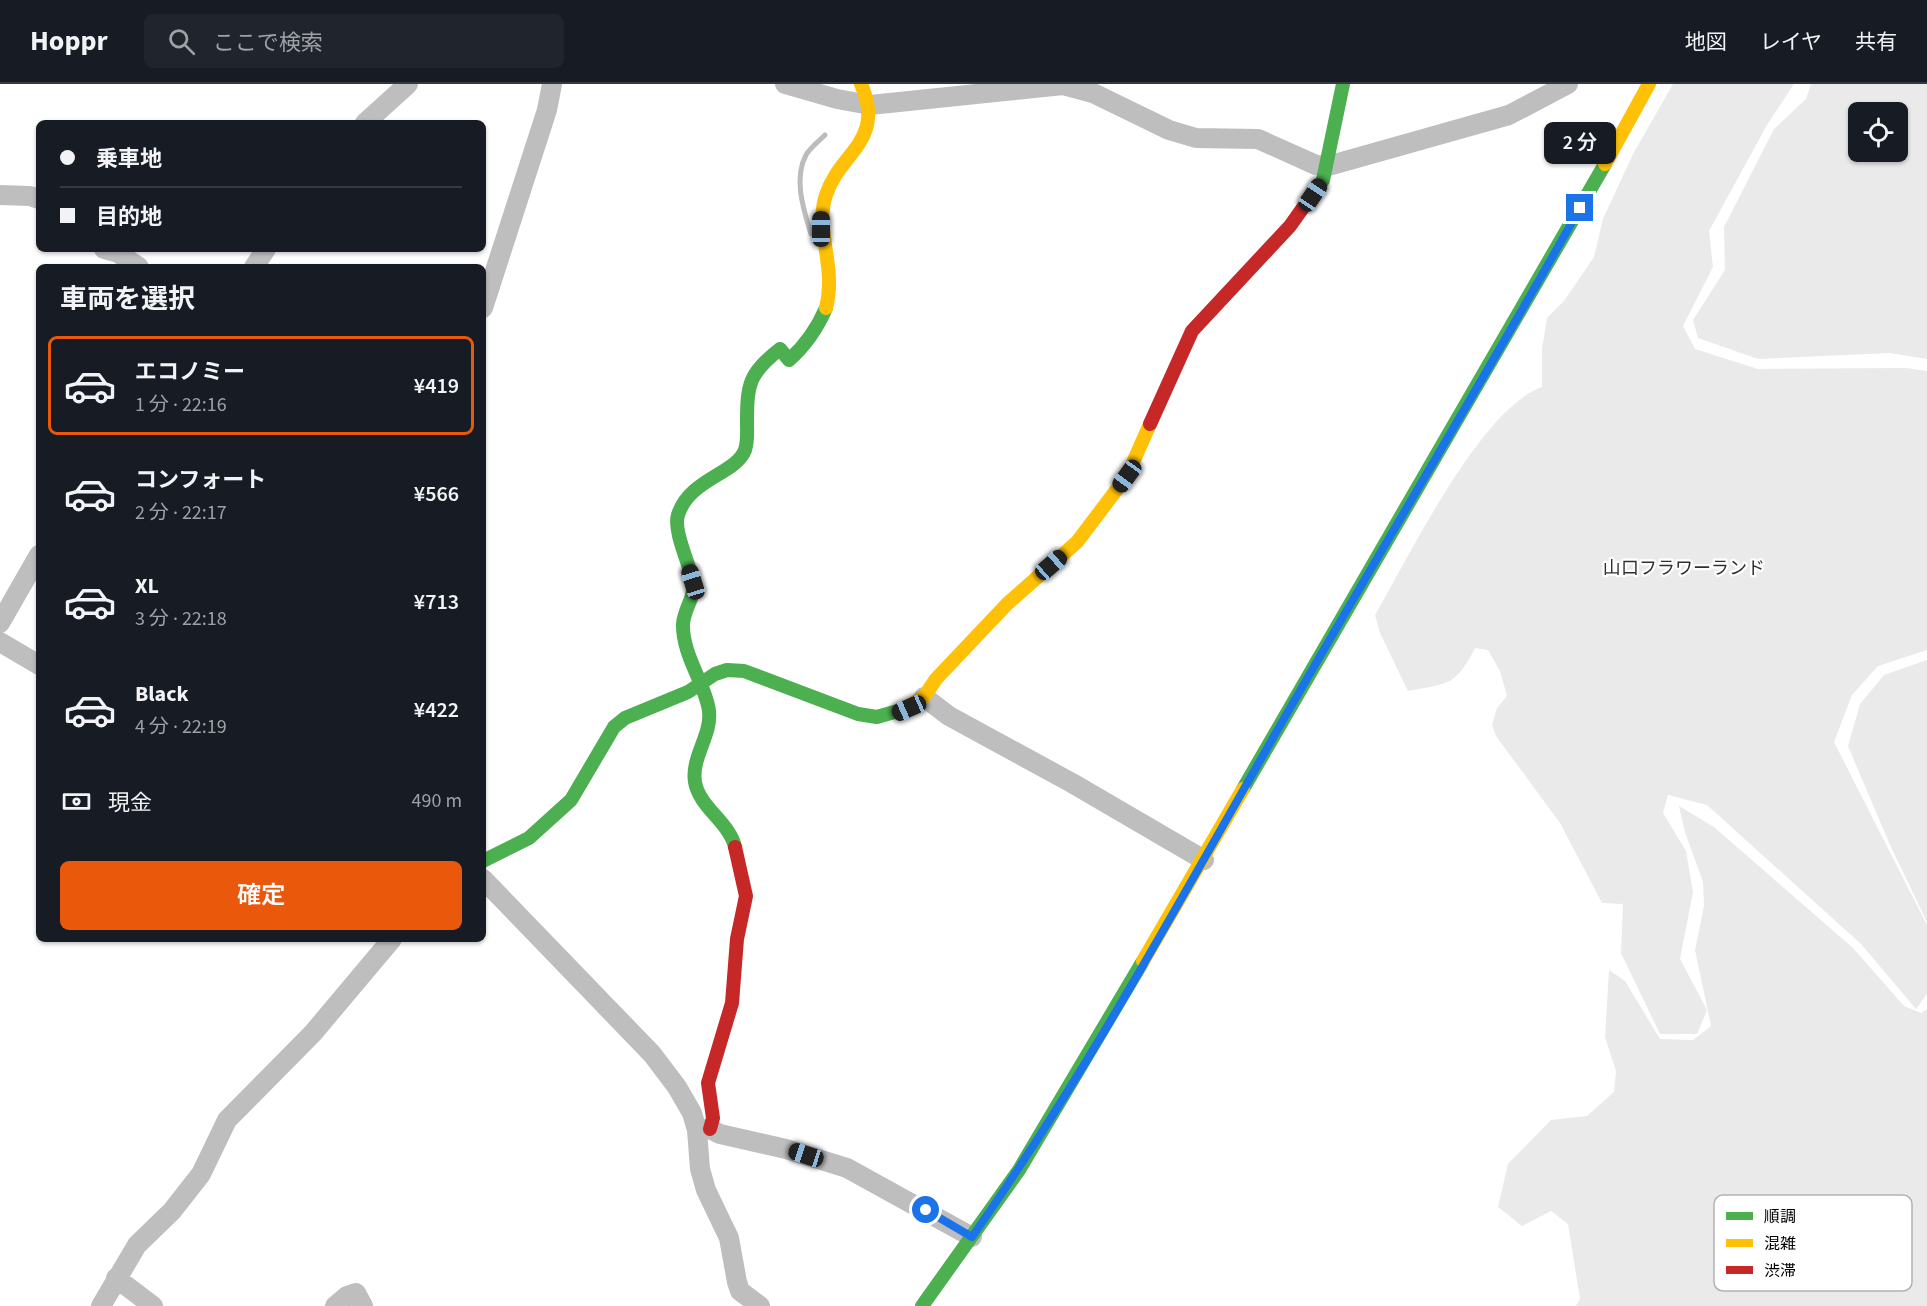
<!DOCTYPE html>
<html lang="ja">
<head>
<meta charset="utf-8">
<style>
	:root { --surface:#171b24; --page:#20242c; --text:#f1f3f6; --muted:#9ea1a6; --line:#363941; --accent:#ea580c }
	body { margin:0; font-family:"Source Sans 3","Noto Sans JP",sans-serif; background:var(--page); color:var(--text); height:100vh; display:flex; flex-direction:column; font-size:22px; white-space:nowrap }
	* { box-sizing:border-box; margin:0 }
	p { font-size:20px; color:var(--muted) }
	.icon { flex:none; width:33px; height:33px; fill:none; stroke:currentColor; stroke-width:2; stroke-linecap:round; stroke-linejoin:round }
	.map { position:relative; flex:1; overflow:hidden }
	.details { position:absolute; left:36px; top:180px; width:450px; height:678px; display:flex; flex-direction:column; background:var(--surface); border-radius:9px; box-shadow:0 2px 4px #0004 }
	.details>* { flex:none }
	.guide { position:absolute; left:36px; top:36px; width:450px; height:132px; border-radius:9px; box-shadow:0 2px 4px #0004; display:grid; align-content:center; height:132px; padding:0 24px; background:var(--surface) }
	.controls { position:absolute; left:1848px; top:18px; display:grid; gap:12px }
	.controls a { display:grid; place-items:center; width:60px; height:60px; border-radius:9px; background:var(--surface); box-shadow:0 2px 4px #0004; font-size:30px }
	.end { position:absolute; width:27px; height:27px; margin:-14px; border:8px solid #1a73e8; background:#fff; box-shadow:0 0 0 3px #fff }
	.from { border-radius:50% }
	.bubble { position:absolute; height:42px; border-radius:9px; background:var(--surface); box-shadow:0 2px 4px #0004; font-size:20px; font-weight:600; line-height:42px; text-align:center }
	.car { position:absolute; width:18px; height:36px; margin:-18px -9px; border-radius:8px; box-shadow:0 0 4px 2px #0007; background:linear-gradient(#222 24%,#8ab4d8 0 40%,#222 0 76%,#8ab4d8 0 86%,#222 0) }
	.guide b { display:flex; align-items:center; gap:21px; height:57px; font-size:22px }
	.guide b+b { border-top:2px solid var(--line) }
	.guide i { width:15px; height:15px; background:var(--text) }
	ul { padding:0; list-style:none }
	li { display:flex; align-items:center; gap:18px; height:99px; margin:0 12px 9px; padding:0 12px; border:3px solid transparent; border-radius:9px }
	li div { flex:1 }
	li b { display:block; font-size:22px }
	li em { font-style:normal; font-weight:600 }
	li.on { border-color:var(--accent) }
	li>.icon { width:54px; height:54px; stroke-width:1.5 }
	h2 { padding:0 24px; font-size:27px; line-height:72px }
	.pay { display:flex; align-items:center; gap:15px; height:66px; padding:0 24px; font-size:22px }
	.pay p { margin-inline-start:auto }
	.primary-button { display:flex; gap:12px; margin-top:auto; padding:12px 24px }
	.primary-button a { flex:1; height:69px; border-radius:9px; background:var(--accent); color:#fff; font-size:24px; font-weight:600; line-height:69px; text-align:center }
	header { display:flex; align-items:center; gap:36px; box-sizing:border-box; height:84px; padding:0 30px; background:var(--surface); border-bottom:2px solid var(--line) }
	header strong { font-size:28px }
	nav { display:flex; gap:33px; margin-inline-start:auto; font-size:21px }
	.search { width:420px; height:54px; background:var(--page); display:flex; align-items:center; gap:15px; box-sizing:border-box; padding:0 21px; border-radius:9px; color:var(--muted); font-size:22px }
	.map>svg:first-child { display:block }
</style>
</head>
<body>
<header>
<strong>Hoppr</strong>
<div class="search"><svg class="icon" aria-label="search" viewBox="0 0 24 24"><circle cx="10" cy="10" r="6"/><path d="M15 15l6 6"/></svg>ここで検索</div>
<nav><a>地図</a><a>レイヤ</a><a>共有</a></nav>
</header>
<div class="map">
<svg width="1927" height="1222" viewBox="0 0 1927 1222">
	<rect width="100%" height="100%" fill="#fff"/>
	<path fill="#eaeaea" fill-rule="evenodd" d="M 1673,0 L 1794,0 L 1767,41 L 1709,147 L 1713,183 L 1683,242 L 1695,265 L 1758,285 L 1906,284 L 1927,287 L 1927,566 L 1878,582 L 1852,611 L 1834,658 L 1927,841 L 1927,910 L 1916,925 L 1861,860 L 1707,721 L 1668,711 L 1663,729 L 1686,767 L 1693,808 L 1680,875 L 1707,926 L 1697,950 L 1660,950 L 1621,869 L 1623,820 L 1602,819 L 1560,739 L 1496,652 L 1492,641 L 1497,624 L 1507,612 L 1500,587 L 1488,566 L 1475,564 C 1455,603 1448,599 1408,607 L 1380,549 L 1375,531 C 1409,473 1480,325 1542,303 L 1542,265 L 1547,234 L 1564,217 L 1594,173 L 1603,135 L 1633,70 Z
		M 1811,0 L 1927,0 L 1927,275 L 1890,269 L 1758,275 L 1698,254 L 1693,236 L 1725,186 L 1724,143 L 1774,45 L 1806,15 ZM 1898,28 L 1898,68 L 1858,68 L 1858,28 Z
		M 1927,576 L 1927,838 L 1890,761 L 1848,662 L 1860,620 L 1884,591 Z
		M 1679,722 L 1714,743 L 1853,864 L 1904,922 L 1921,929 L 1927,925 L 1927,1222 L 1576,1222 L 1580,1215 L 1568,1140 L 1551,1127 L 1522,1142 L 1498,1123 L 1508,1080 L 1551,1036 L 1587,1032 L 1614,1008 L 1616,987 L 1605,953 L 1609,886 L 1625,897 L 1660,955 L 1693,956 L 1711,942 L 1695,866 L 1704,822 L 1703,798 L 1685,748 Z"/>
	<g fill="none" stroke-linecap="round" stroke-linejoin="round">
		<path stroke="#bcbcbc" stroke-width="5" d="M 811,150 C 804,127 793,95 806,71 C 810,64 819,57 825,51"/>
		<path stroke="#bebebe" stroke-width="20" d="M 785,0 L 837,15 L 870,21 L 1063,1 L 1093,9 L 1169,46 L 1196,54 L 1258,55 L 1316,81 L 1328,82 L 1509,31 L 1568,0
			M 365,39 L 408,0
			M 0,111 L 30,112 L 39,115
			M 104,165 L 118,169 L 139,183
			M 254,183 L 266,165
			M 483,224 L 547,26 L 552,0
			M 0,539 L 39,471
			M 0,558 L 39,581
			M 924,613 L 949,632 L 1072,699 L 1204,776
			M 483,795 L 652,970 L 677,1003 L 692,1029 L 697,1046 L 700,1085 L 706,1106 L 729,1154 L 737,1198 L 740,1207 L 760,1222
			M 697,1046 L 710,1045 L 720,1050 L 786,1065 L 847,1084 L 972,1153
			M 116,1194 L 153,1222
			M 101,1222 L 137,1161 L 172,1127 L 201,1090 L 227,1036 L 313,949 L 392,855
			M 335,1222 L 347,1212 L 356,1209 L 363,1222"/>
		<path stroke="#4caf50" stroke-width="14" d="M 1317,104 L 1323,96 L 1343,0
			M 1243,705 L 1605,80
			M 735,763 C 730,739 699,723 695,698 C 691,673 712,651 709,627 C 706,601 682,571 683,540 C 684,524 696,513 693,496 C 689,480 673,446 678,431 C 689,395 736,390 745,366 C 748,357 747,348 747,339 C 747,300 749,289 780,265 L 789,276 C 806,261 817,245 826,224
			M 483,777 L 529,754 L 571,716 L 614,643 L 625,634 L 688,608 L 715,590 L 727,586 L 744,587 L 858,630 L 877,633 L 901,626
			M 922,1222 L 1019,1086 L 1143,877"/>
		<path stroke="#ffc107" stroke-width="14" d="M 1605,80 L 1649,0
			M 826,224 C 837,182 814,146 826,111 C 840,68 886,57 861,0
			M 901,626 L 924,613 L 936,595 L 1007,520 L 1077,458 L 1127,392 L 1150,340
			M 1143,877 L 1243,705"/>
		<path stroke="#c62828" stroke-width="14" d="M 1150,340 L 1192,247 L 1290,142 L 1317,104
			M 710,1045 L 713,1034 L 708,999 L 732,919 L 737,855 L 746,812 L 735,763"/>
	</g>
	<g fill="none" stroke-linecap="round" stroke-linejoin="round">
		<path stroke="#1a73e8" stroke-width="8" d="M 926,1126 L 972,1153 C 1093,980 1192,794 1297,612 C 1391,449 1488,288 1580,124"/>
	</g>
	<g text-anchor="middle" stroke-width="4.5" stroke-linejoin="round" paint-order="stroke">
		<g font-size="18" fill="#303030" stroke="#fff">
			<text x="1684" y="490">山口フラワーランド</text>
		</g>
	</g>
	<rect x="1714" y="1111" width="198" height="96" rx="9" fill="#fff" stroke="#b2b2b2" stroke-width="1.5"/>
	<rect x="1726" y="1128" width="27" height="8" fill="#4caf50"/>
	<rect x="1726" y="1155" width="27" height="8" fill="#ffc107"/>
	<rect x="1726" y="1182" width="27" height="8" fill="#c62828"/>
	<g font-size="16" fill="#000">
		<text x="1764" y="1138">順調</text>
		<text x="1764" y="1165">混雑</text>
		<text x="1764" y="1192">渋滞</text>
	</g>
</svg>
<div class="controls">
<a><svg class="icon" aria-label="locate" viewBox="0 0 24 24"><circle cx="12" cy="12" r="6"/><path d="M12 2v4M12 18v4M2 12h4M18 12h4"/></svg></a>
</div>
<i class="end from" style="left:926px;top:1126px"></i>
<i class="end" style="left:1580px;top:124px"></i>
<div class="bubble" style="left:1544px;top:38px;width:72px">2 分</div>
<i class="car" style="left:1313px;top:111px;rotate:34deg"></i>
<i class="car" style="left:821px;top:145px;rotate:0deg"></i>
<i class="car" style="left:1127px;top:392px;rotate:216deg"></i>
<i class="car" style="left:1051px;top:481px;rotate:49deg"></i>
<i class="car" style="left:693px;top:498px;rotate:343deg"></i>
<i class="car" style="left:909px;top:624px;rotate:246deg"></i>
<i class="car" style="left:806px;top:1071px;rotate:288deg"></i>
<div class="guide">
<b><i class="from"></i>乗車地</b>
<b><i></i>目的地</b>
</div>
<section class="details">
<h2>車両を選択</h2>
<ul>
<li class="on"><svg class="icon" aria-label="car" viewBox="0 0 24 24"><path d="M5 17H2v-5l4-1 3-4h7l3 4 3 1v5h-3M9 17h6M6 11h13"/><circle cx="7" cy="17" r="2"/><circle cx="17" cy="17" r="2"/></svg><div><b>エコノミー</b><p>1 分 · 22:16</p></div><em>¥419</em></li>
<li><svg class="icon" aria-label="car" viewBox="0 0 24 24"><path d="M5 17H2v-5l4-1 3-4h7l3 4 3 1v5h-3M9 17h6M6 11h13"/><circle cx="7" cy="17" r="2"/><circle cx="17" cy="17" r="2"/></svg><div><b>コンフォート</b><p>2 分 · 22:17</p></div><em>¥566</em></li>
<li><svg class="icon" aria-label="car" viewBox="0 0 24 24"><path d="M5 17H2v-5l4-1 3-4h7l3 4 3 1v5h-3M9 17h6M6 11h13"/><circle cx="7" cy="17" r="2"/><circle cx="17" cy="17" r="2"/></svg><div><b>XL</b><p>3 分 · 22:18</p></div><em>¥713</em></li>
<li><svg class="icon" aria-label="car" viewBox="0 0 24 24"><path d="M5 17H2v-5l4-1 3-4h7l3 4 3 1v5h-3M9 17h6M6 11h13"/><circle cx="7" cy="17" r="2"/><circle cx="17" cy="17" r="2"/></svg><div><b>Black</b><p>4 分 · 22:19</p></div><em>¥422</em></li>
</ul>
<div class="pay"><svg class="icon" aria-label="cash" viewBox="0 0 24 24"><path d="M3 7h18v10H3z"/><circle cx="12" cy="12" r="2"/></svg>現金<p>490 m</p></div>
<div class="primary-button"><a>確定</a></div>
</section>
</div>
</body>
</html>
